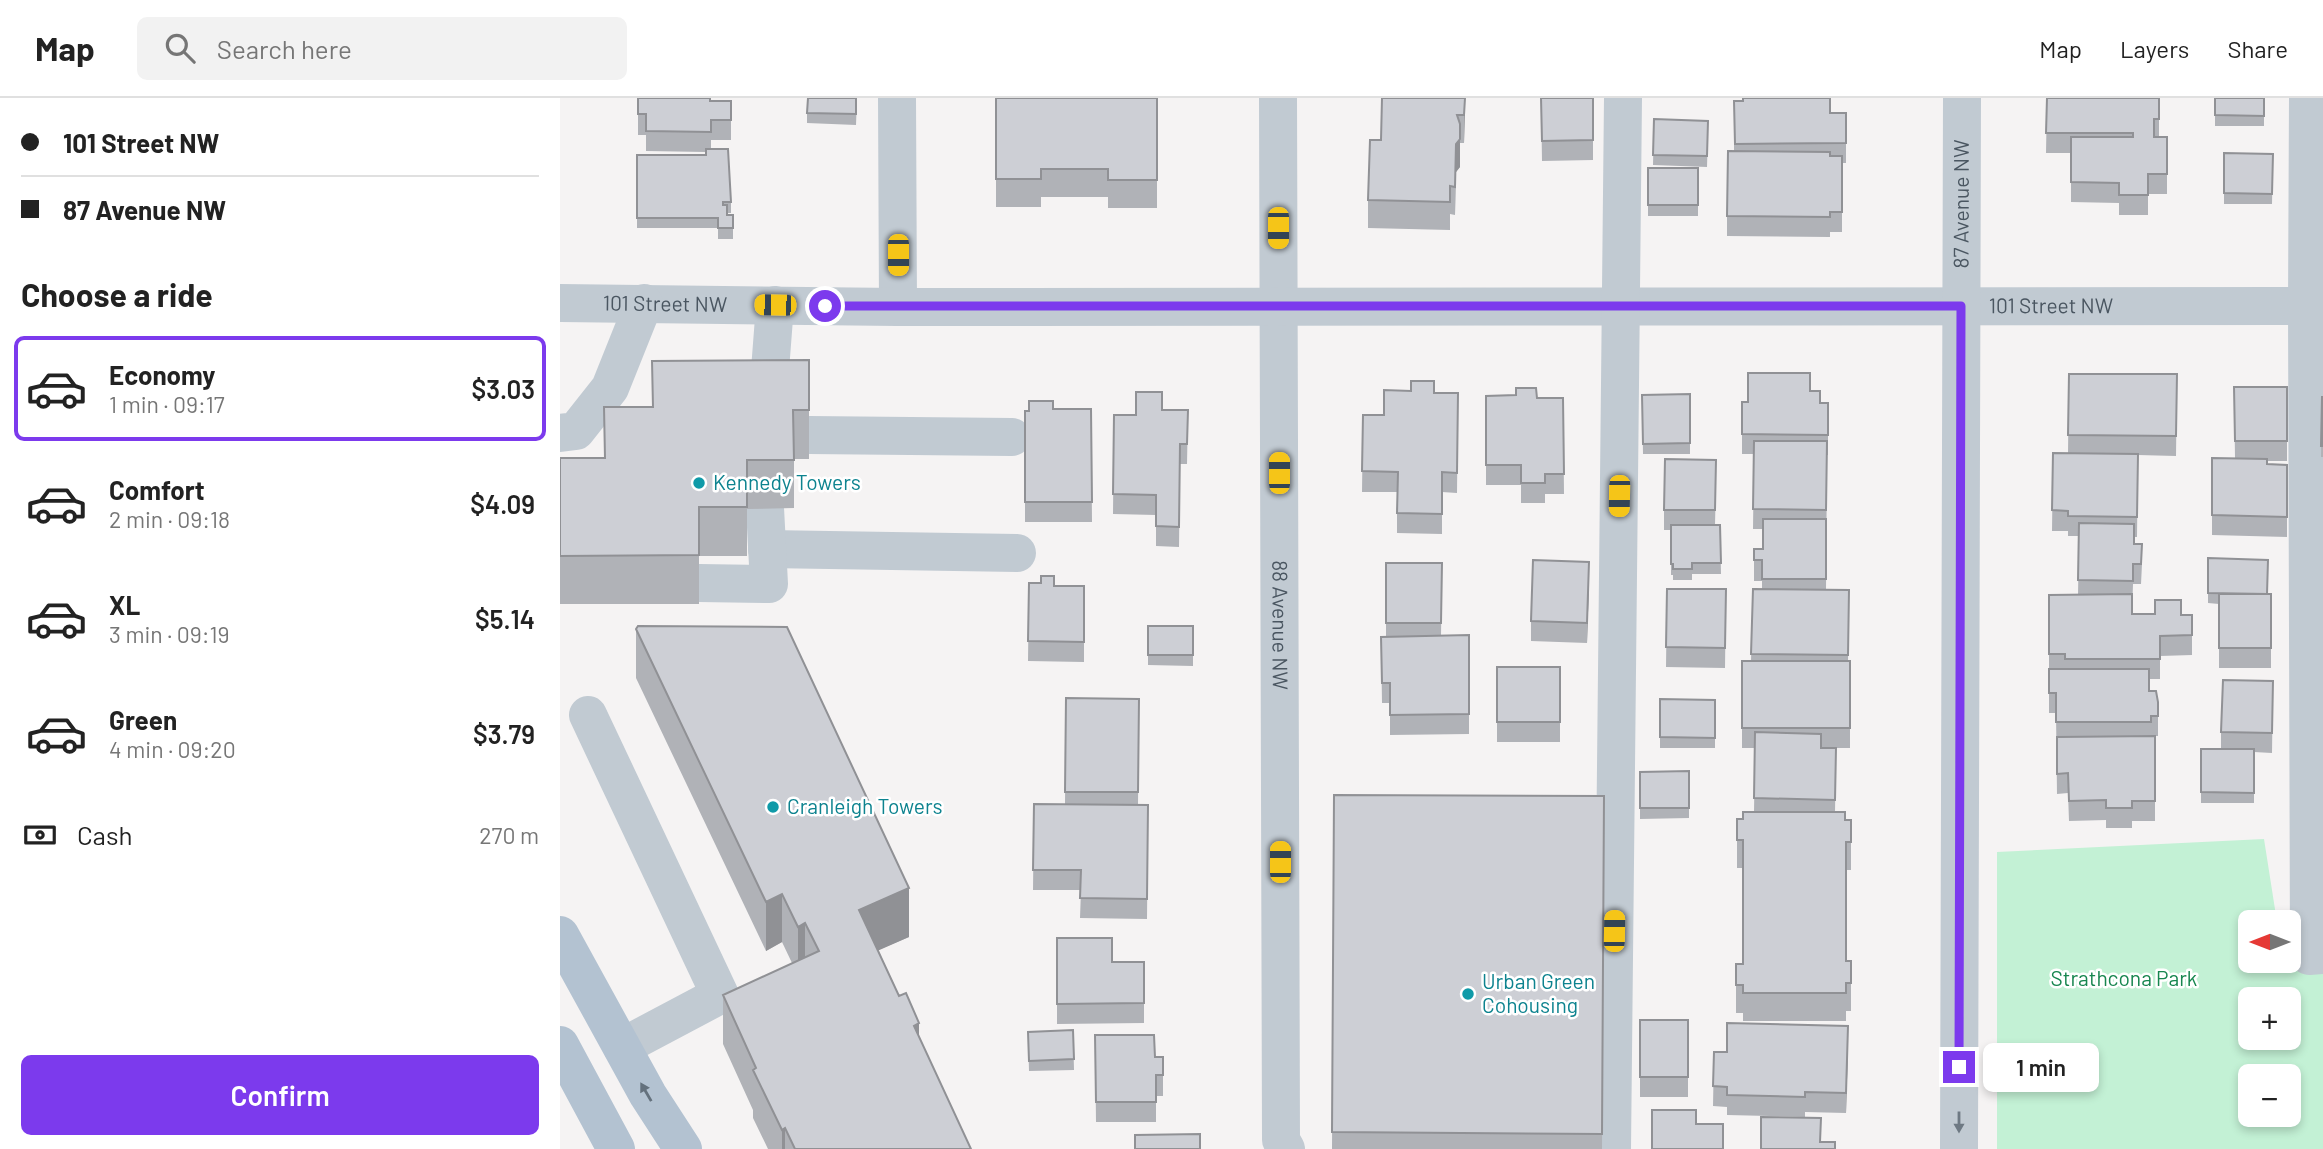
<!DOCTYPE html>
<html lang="en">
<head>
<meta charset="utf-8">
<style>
	:root { --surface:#fff; --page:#f2f2f2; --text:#222; --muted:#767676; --line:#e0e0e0; --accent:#7c3aed }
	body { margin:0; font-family:Barlow,sans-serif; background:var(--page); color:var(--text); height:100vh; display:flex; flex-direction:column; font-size:26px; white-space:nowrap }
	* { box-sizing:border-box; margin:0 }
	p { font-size:23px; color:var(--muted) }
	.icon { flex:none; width:38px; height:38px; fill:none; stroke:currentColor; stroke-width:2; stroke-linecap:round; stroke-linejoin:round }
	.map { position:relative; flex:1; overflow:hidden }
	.sheet { display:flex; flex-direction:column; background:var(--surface); width:560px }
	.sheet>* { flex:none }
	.banner { display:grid; align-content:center; height:154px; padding:0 21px; background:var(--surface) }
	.needle { width:46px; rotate:270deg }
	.tools { position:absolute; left:1678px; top:812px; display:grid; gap:14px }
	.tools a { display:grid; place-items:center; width:63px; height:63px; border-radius:10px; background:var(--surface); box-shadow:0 4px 10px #0003; font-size:35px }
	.end { position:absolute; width:32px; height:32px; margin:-16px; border:9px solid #7c3aed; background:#fff; box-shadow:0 0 0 4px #fff }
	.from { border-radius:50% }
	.bubble { position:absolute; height:49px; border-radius:10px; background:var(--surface); box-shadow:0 4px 10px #0003; font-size:23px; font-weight:600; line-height:49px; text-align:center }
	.car { position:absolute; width:21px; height:42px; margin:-21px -10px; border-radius:9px; box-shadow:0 0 5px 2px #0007; background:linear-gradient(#f5c518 24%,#345 0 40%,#f5c518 0 76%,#345 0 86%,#f5c518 0) }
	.banner b { display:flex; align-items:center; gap:24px; height:66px; font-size:26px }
	.banner b+b { border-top:2px solid var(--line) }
	.banner i { width:18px; height:18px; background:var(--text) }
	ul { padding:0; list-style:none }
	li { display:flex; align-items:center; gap:21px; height:105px; margin:0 14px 10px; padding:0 7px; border:4px solid transparent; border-radius:10px }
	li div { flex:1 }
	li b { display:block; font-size:26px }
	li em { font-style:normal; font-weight:600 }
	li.active { border-color:var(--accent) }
	li>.icon { width:63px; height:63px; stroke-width:1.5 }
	h2 { padding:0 21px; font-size:32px; line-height:84px }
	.pay { display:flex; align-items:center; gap:18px; height:77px; padding:0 21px; font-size:26px }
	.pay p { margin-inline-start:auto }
	.action { display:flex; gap:14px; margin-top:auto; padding:14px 21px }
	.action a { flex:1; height:80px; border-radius:10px; background:var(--accent); color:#fff; font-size:28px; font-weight:600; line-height:80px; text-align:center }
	header { display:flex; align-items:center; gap:42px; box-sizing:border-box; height:98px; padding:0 35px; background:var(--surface); border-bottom:2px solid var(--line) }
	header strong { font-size:33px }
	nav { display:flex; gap:38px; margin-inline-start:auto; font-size:24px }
	.search { width:490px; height:63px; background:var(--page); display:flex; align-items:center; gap:18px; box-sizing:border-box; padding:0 24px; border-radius:10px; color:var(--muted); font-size:26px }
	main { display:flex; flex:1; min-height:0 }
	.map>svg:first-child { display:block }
</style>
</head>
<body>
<header>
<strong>Map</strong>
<div class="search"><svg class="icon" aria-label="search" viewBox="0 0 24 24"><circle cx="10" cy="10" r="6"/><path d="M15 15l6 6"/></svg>Search here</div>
<nav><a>Map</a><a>Layers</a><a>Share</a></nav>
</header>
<main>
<section class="sheet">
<div class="banner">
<b><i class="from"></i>101 Street NW</b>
<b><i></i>87 Avenue NW</b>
</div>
<h2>Choose a ride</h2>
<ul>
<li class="active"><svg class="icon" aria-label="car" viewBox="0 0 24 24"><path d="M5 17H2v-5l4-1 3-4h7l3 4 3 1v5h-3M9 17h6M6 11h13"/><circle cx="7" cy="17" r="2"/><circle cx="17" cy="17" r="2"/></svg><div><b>Economy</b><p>1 min · 09:17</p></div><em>$3.03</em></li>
<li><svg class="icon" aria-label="car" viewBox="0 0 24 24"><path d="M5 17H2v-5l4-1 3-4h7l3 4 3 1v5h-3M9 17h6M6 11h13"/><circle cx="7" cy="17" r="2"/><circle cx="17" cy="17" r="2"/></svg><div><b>Comfort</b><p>2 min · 09:18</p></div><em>$4.09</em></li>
<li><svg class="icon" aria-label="car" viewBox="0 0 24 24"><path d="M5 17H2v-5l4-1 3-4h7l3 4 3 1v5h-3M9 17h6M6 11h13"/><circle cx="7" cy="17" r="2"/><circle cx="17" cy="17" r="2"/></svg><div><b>XL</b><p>3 min · 09:19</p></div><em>$5.14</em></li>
<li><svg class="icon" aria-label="car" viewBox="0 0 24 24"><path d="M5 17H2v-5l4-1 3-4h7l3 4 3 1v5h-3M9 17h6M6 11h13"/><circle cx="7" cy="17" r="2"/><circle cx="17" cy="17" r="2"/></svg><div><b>Green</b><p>4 min · 09:20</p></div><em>$3.79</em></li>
</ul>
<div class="pay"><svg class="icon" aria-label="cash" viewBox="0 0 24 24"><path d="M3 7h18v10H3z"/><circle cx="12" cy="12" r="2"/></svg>Cash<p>270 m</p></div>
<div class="action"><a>Confirm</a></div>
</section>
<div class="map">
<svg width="1763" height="1051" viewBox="0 0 1763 1051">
	<rect width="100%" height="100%" fill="#f5f3f3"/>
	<path fill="#c3f1d5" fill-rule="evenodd" d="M 1704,741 L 1717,824 L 1690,824 L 1690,863 L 1724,863 L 1725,872 L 1763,871 L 1763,1051 L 1437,1051 L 1437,754 ZM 1690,901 L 1729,901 L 1729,940 L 1690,940 ZM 1690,978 L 1729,978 L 1729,1017 L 1690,1017 Z"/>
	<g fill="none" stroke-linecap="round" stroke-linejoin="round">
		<g stroke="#c1cad2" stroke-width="38">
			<path d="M 337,0 L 338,209"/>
			<path id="s1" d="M 718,0 L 721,1042 L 726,1051"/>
			<path d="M 1748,0 L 1747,208 L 1749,858 L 1763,857"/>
			<path id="s2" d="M 0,205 L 338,209 L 1763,208"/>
			<path d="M 207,311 L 215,207"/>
			<path d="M 0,335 L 16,333 L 50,290 L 84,205"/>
			<path d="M 249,337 L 452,339"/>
			<path d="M 207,451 L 457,455"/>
			<path d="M 139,485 L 209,486 L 205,410"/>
			<path d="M 28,617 L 160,897 L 62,949"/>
			<path d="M 1052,1051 L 1063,0"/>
			<path id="s3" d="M 1399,1051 L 1402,0"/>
		</g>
		<path stroke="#b3c2d1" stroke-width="38" d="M 0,837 L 88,997 L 123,1051
			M 0,947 L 56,1051"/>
	</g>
	<path fill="#b0b2b7" d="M 78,0 L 151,0 L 151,3 L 171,3 L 171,42 L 151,42 L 151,51 L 171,104 L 171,115 L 167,115 L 167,117 L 173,117 L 173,141 L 158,141 L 158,130 L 77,130 L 77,57 L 146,57 L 146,54 L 86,53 L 86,37 L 78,37 Z
		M 297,0 L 296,27 L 247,25 L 247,15 Z
		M 436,0 L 597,0 L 597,110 L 548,110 L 548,99 L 481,99 L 481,109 L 436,109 Z
		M 905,0 L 904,45 L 900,45 L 900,69 L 896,74 L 895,117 L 890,116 L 890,132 L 808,130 L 808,102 L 821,42 Z
		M 981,0 L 1033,0 L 1033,62 L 982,63 Z
		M 1487,0 L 1599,0 L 1599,39 L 1607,39 L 1607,96 L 1588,96 L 1588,117 L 1559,117 L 1559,105 L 1511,104 L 1511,55 L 1486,55 Z
		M 1655,0 L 1704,0 L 1704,28 L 1655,28 Z
		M 1174,3 L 1270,15 L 1286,15 L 1286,65 L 1282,65 L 1282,134 L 1270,134 L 1270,139 L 1167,138 L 1167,118 L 1174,53 Z
		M 1094,21 L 1148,33 L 1147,69 L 1093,67 Z
		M 1664,55 L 1713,56 L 1712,106 L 1664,106 Z
		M 1088,70 L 1138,70 L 1138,118 L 1088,118 Z
		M 249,262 L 249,361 L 234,361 L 234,410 L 187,411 L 187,458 L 139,458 L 139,506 L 0,506 L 0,360 L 44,360 L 44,309 L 92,309 L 92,263 Z
		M 1509,276 L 1617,276 L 1616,358 L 1578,357 L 1577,439 L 1574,439 L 1574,446 L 1582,466 L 1581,486 L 1573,486 L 1572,516 L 1632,517 L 1632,557 L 1600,558 L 1600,581 L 1589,581 L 1589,593 L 1598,604 L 1598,638 L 1595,638 L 1595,723 L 1572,723 L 1572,730 L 1546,730 L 1546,722 L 1509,723 L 1508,695 L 1497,696 L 1496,615 L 1489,615 L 1489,497 L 1518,497 L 1519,438 L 1508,438 L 1508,433 L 1492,433 L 1493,355 L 1508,355 Z
		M 1674,289 L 1727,289 L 1727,363 L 1707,363 L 1707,366 L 1727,367 L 1727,439 L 1652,437 L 1652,360 L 1675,360 Z
		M 1250,293 L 1260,305 L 1268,305 L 1268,357 L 1267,357 L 1266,492 L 1289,492 L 1288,563 L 1290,563 L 1290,650 L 1263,650 L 1276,650 L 1275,714 L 1285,722 L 1291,722 L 1291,772 L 1286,772 L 1286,863 L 1291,863 L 1291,913 L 1286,913 L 1286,923 L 1183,923 L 1183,915 L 1176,915 L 1176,866 L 1183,866 L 1183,770 L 1177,770 L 1177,721 L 1183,721 L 1194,714 L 1195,650 L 1182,650 L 1182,563 L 1191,563 L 1193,491 L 1202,491 L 1202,483 L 1194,483 L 1194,451 L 1203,451 L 1203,431 L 1193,431 L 1194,356 L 1182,356 L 1182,304 L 1188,304 Z
		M 874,295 L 898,295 L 897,395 L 882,394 L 882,436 L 837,435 L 837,394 L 802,394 L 803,317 L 824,317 Z
		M 1130,296 L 1130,356 L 1083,356 L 1082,297 Z
		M 926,298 L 1003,300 L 1004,396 L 985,396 L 985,405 L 961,405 L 961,387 L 926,387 Z
		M 1762,299 L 1763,299 L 1763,359 L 1761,359 Z
		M 493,311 L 531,311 L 532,424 L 465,424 L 465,313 Z
		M 602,312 L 628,312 L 627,366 L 620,366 L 619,449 L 596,448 L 596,417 L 553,416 L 554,317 L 576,317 Z
		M 1156,382 L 1155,427 L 1160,427 L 1161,476 L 1132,476 L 1132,482 L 1113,482 L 1113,477 L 1111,477 L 1111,432 L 1104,432 L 1104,412 Z
		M 1648,460 L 1708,496 L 1711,496 L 1711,570 L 1659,570 L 1659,506 L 1648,505 Z
		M 826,465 L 882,465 L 881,538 L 909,537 L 909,636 L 830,637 L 830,605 L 822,605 L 821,539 L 826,539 Z
		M 1029,484 L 1027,545 L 971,543 L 971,523 Z
		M 469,485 L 481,485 L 494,488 L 524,488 L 524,564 L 468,563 Z
		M 1107,491 L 1166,491 L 1165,570 L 1106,569 Z
		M 588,528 L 633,528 L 633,568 L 588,567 Z
		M 76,531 L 349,839 L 318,852 L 411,1051 L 208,1051 L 193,1020 L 193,1012 L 163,946 L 163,897 L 232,865 L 222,844 L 206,853 L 76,580 Z
		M 937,569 L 1000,569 L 1000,644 L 937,644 Z
		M 1713,583 L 1712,655 L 1694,654 L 1694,705 L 1641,705 L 1641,651 L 1661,651 L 1661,634 Z
		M 506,600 L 579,601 L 578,707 L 588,707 L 587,821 L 520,820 L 521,792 L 473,792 L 474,706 L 505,706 Z
		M 1100,601 L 1155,602 L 1155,650 L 1100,650 Z
		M 1129,673 L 1129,720 L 1080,721 L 1080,674 Z
		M 774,697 L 1044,698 L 1042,1051 L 772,1051 Z
		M 497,840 L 552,864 L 584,864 L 584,925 L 497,926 Z
		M 1080,922 L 1128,922 L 1128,999 L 1080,999 Z
		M 513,932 L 514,972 L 469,973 L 468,934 Z
		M 535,937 L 595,959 L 603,959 L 603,998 L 596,998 L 596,1024 L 536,1024 Z
		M 1288,948 L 1286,1015 L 1245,1014 L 1245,1019 L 1167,1017 L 1167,1009 L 1153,1008 L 1154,954 L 1167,954 Z"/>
	<path fill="#909195" d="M 905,0 L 905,11 L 904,45 L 904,17 Z
		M 900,41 L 900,69 L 896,74 L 895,117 L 896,46 Z
		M 1029,464 L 1029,484 L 1027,545 L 1027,525 Z
		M 349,790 L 349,839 L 299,861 L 299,812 Z
		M 222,796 L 222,844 L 206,853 L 206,804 Z
		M 245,825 L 245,874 L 238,878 L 238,829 Z
		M 359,925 L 359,973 L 354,928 Z
		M 1288,928 L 1288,948 L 1286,1015 L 1286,995 Z
		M 225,1030 L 225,1051 L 222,1051 L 222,1032 Z"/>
	<path fill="#cdcfd5" stroke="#909195" stroke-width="2" d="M 78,0 L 150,0 L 150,3 L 171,3 L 171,22 L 151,22 L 151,34 L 86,33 L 86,16 L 78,16 Z
		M 248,0 L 296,0 L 296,16 L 247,15 Z
		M 436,0 L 597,0 L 597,82 L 548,82 L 548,71 L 481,71 L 481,81 L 436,81 Z
		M 822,0 L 905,0 L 904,17 L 897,17 L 900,26 L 900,41 L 896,46 L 895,89 L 890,88 L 890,104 L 808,102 L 810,42 L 821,42 Z
		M 981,0 L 1033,0 L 1033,42 L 982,43 Z
		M 1183,0 L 1270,0 L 1270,15 L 1286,15 L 1286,45 L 1175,46 L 1174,3 L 1183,3 Z
		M 1487,0 L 1599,0 L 1599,21 L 1594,21 L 1594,39 L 1607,39 L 1607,76 L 1588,76 L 1588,97 L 1559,97 L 1559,85 L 1511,84 L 1511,39 L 1573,39 L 1573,35 L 1486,35 Z
		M 1655,0 L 1704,0 L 1704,18 L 1655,17 Z
		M 1094,21 L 1148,23 L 1147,58 L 1093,57 Z
		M 146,51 L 168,51 L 171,104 L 163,104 L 163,107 L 167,107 L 167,117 L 173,117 L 173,130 L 158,130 L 158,120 L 77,120 L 77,57 L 146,57 Z
		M 1168,53 L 1270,54 L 1270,58 L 1282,58 L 1282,114 L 1270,114 L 1270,119 L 1167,118 Z
		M 1664,55 L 1713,56 L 1712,96 L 1664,95 Z
		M 1088,70 L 1138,70 L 1138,107 L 1088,107 Z
		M 249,262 L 249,312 L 233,312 L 234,362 L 187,362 L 187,409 L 139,409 L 139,457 L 0,458 L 0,360 L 45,360 L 44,309 L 93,309 L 92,263 Z
		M 1188,275 L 1250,275 L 1250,293 L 1260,293 L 1260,305 L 1268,305 L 1268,337 L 1182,336 L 1182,304 L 1188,304 Z
		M 1509,276 L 1617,276 L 1616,338 L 1508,337 Z
		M 851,283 L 874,283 L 874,295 L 898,295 L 897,375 L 882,374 L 882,416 L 837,415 L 838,374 L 802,373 L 803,317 L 824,317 L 824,292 L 851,293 Z
		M 1674,289 L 1727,289 L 1727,343 L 1675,343 Z
		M 956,290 L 976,290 L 977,300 L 1003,300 L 1004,376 L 985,376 L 985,385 L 961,385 L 961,367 L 926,367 L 926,298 L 956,297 Z
		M 576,294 L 602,294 L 602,312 L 628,312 L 627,346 L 620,346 L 619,429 L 596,428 L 596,397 L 553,396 L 554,317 L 576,317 Z
		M 1130,296 L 1130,345 L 1083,346 L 1082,297 Z
		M 1762,299 L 1763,299 L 1763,348 L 1761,348 Z
		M 469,303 L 493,303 L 493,311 L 531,311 L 532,404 L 465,404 L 465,313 L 469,313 Z
		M 1194,343 L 1267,343 L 1266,412 L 1193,411 Z
		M 1493,355 L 1578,356 L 1577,419 L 1508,418 L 1508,413 L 1492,412 Z
		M 1652,360 L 1707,361 L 1707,366 L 1727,367 L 1727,419 L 1652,417 Z
		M 1105,361 L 1156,362 L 1155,412 L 1104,412 Z
		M 1203,421 L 1266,421 L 1266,481 L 1202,481 L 1202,462 L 1194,462 L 1194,451 L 1203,451 Z
		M 1519,425 L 1574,426 L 1574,446 L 1582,446 L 1581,466 L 1573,466 L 1573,483 L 1518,482 Z
		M 1111,427 L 1160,427 L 1161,465 L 1132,465 L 1132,471 L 1113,471 L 1113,466 L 1111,466 Z
		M 1648,460 L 1708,462 L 1707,496 L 1648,495 Z
		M 973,462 L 1029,464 L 1027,525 L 971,523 Z
		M 826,465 L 882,465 L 881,525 L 826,525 Z
		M 481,478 L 494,478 L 494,488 L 524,488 L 524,544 L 468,543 L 469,485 L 481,485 Z
		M 1107,491 L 1166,491 L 1165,550 L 1106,549 Z
		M 1193,491 L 1289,492 L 1288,557 L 1191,556 Z
		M 1572,496 L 1572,516 L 1595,516 L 1595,502 L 1621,502 L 1621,517 L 1632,517 L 1632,537 L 1600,538 L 1600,561 L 1505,561 L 1505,556 L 1489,556 L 1489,497 Z
		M 1659,496 L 1711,496 L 1711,550 L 1659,550 Z
		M 78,528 L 227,529 L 349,790 L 299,812 L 339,898 L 346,895 L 359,925 L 354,928 L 411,1051 L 235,1051 L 225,1030 L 222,1032 L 193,972 L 196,970 L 163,897 L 259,853 L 245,825 L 238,829 L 222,796 L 206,804 L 76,531 Z
		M 588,528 L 633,528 L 633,557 L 588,557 Z
		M 909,537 L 909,616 L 830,617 L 830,585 L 822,585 L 821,539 Z
		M 1182,563 L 1290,563 L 1290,630 L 1182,630 Z
		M 937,569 L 1000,569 L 1000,624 L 937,624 Z
		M 1489,571 L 1589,571 L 1589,593 L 1596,593 L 1598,604 L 1598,618 L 1591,618 L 1591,624 L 1496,624 L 1496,595 L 1489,595 Z
		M 1663,582 L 1713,583 L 1712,635 L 1661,634 Z
		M 506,600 L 579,601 L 578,694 L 505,694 Z
		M 1100,601 L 1155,602 L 1155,640 L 1100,639 Z
		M 1195,634 L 1261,636 L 1261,650 L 1276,650 L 1275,702 L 1194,700 Z
		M 1595,638 L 1595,703 L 1572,703 L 1572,710 L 1546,710 L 1546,702 L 1509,703 L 1508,675 L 1497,676 L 1497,639 Z
		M 1641,651 L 1694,651 L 1694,695 L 1641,694 Z
		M 1129,673 L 1129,710 L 1080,710 L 1080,674 Z
		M 774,697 L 1044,698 L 1042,1036 L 772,1034 Z
		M 474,706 L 588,707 L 587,801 L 520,800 L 521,772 L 473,772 Z
		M 1183,714 L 1285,714 L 1285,722 L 1291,722 L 1291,744 L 1286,744 L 1286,863 L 1291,863 L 1291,885 L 1286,885 L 1286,895 L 1183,895 L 1183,887 L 1176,887 L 1176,866 L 1183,866 L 1183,742 L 1177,742 L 1177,721 L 1183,721 Z
		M 497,840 L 552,840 L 552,864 L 584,864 L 584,905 L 497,906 Z
		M 1080,922 L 1128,922 L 1128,979 L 1080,979 Z
		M 1167,925 L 1288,928 L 1286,995 L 1245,994 L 1245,999 L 1167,997 L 1167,989 L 1153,988 L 1154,954 L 1167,954 Z
		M 513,932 L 514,961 L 469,963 L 468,934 Z
		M 535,937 L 594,937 L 595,959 L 603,959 L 603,977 L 596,977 L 596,1004 L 536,1004 Z
		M 1092,1012 L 1136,1012 L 1136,1026 L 1163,1026 L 1163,1051 L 1092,1051 Z
		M 1201,1019 L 1261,1020 L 1260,1044 L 1275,1044 L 1275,1051 L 1201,1051 Z
		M 640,1036 L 640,1051 L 575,1051 L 575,1037 Z"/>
	<defs><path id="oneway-solid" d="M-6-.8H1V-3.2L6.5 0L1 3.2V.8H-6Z" transform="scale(1.75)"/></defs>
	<use fill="#64717d" href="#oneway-solid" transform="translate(86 994) rotate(-120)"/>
	<use fill="#6e7983" href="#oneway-solid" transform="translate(1399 1024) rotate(90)"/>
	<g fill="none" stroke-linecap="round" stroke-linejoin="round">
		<path stroke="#7c3aed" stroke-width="9" d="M 265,208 L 1401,208 L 1399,969"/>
	</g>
	<g fill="#0f9aa8" stroke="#fff" stroke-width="2.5">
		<circle cx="139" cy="385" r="7"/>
		<circle cx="213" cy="709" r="7"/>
		<circle cx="908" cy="896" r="7"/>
	</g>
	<g text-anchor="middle" stroke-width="5" stroke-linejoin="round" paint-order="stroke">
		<g font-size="21" fill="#4a5661" stroke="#fff">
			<text dy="7" stroke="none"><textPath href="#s3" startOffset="945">87 Avenue NW</textPath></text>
			<text dy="7" stroke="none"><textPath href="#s2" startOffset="105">101 Street NW</textPath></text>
			<text dy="7" stroke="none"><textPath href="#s2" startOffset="1491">101 Street NW</textPath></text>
			<text dy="7" stroke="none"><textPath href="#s1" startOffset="527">88 Avenue NW</textPath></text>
		</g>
		<g font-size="21" fill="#0d838f" stroke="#fff" text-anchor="start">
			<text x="153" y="392">Kennedy Towers</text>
			<text x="227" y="716">Cranleigh Towers</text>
			<text x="922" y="891">Urban Green<tspan x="922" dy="24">Cohousing</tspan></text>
		</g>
		<g font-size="21" fill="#17864f" stroke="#fff">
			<text x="1564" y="888">Strathcona Park</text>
		</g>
	</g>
</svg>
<div class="tools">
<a><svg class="needle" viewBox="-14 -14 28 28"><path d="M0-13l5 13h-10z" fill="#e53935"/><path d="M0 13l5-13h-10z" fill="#767676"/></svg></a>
<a>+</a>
<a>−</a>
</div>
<i class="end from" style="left:265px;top:208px"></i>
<i class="end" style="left:1399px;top:969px"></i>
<div class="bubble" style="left:1423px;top:945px;width:116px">1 min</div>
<i class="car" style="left:718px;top:130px;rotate:180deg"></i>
<i class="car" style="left:338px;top:157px;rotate:180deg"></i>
<i class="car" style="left:215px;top:207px;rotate:271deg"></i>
<i class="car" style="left:719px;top:375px;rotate:0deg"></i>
<i class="car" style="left:1059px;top:398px;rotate:181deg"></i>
<i class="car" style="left:720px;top:764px;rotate:0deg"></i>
<i class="car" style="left:1054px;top:833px;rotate:1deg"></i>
</div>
</main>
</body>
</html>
